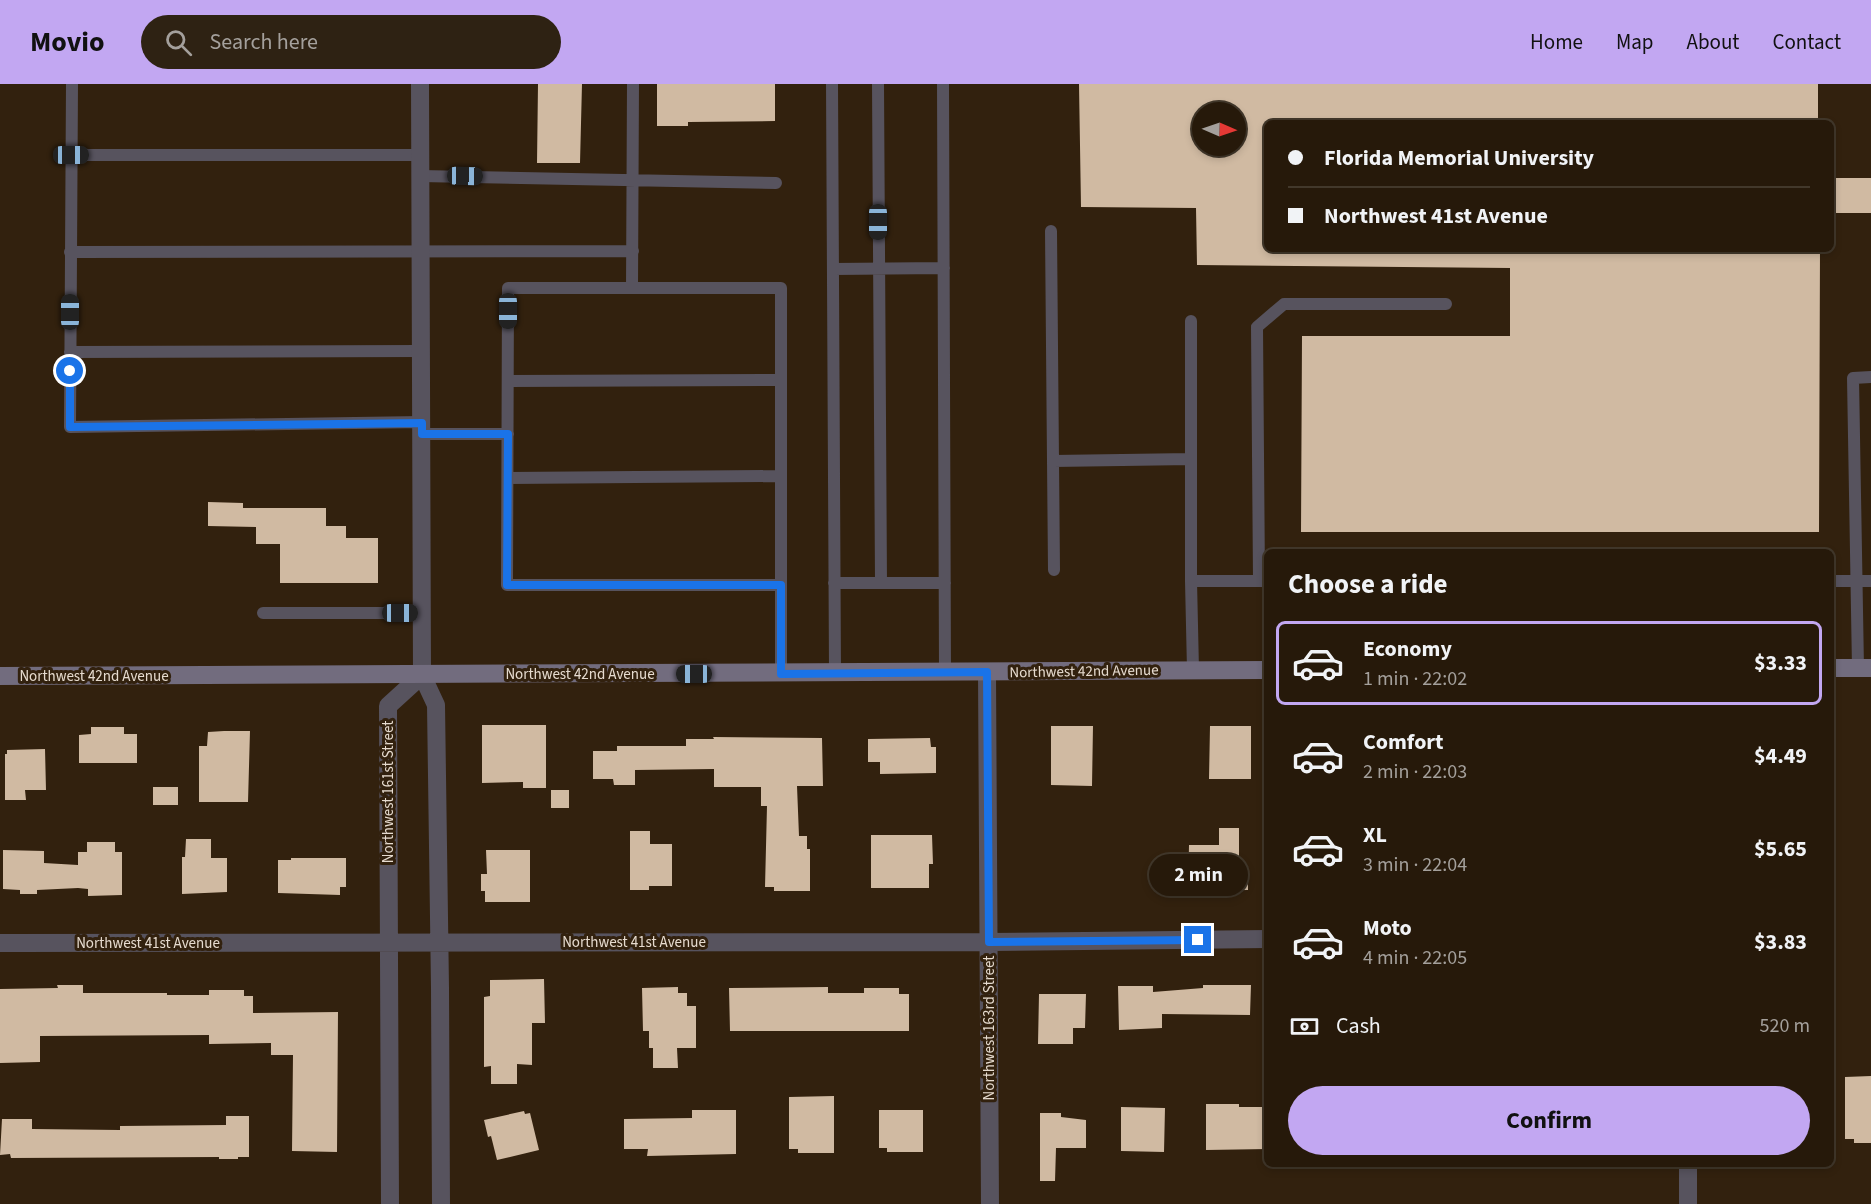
<!DOCTYPE html>
<html lang="en">
<head>
<meta charset="utf-8">
<style>
	:root { --surface:#26190a; --page:#2e2213; --text:#f1f3f6; --muted:#a4a09c; --line:#42382b; --accent:#c2a7f2 }
	body { margin:0; font-family:"Source Sans 3",sans-serif; background:var(--page); color:var(--text); height:100vh; display:flex; flex-direction:column; font-size:22px; white-space:nowrap }
	* { box-sizing:border-box; margin:0 }
	p { font-size:20px; color:var(--muted) }
	.icon { flex:none; width:33px; height:33px; fill:none; stroke:currentColor; stroke-width:2; stroke-linecap:round; stroke-linejoin:round }
	.map { position:relative; flex:1; overflow:hidden }
	.drawer { position:absolute; left:1264px; top:465px; width:570px; height:618px; display:flex; flex-direction:column; background:var(--surface); border-radius:9px; box-shadow:0 3px 9px #0003,0 0 0 2px var(--line) }
	.drawer>* { flex:none }
	.hud { position:absolute; left:1264px; top:36px; width:570px; height:132px; border-radius:9px; box-shadow:0 3px 9px #0003,0 0 0 2px var(--line); display:grid; align-content:center; height:132px; padding:0 24px; background:var(--surface) }
	.needle { width:39px; rotate:92deg }
	.controls { position:absolute; left:1192px; top:18px; display:grid; gap:12px }
	.controls a { display:grid; place-items:center; width:54px; height:54px; border-radius:50%; background:var(--surface); box-shadow:0 3px 9px #0003,0 0 0 2px var(--line); font-size:30px }
	.end { position:absolute; width:27px; height:27px; margin:-14px; border:8px solid #1a73e8; background:#fff; box-shadow:0 0 0 3px #fff }
	.from { border-radius:50% }
	.bubble { position:absolute; height:42px; border-radius:21px; background:var(--surface); box-shadow:0 3px 9px #0003,0 0 0 2px var(--line); font-size:20px; font-weight:700; line-height:42px; text-align:center }
	.car { position:absolute; width:18px; height:36px; margin:-18px -9px; border-radius:8px; box-shadow:0 0 4px 2px #0007; background:linear-gradient(#222 24%,#8ab4d8 0 40%,#222 0 76%,#8ab4d8 0 86%,#222 0) }
	.hud b { display:flex; align-items:center; gap:21px; height:57px; font-size:22px }
	.hud b+b { border-top:2px solid var(--line) }
	.hud i { width:15px; height:15px; background:var(--text) }
	ul { padding:0; list-style:none }
	li { display:flex; align-items:center; gap:18px; height:84px; margin:0 12px 9px; padding:0 12px; border:3px solid transparent; border-radius:9px }
	li div { flex:1 }
	li b { display:block; font-size:22px }
	li em { font-style:normal; font-weight:700 }
	li.selected { border-color:var(--accent) }
	li>.icon { width:54px; height:54px; stroke-width:1.5 }
	h2 { padding:0 24px; font-size:27px; line-height:72px }
	.pay { display:flex; align-items:center; gap:15px; height:66px; padding:0 24px; font-size:22px }
	.pay p { margin-inline-start:auto }
	.primary-button { display:flex; gap:12px; margin-top:auto; padding:12px 24px }
	.primary-button a { flex:1; height:69px; border-radius:36px; background:var(--accent); color:#111; font-size:24px; font-weight:700; line-height:69px; text-align:center }
	header { display:flex; align-items:center; gap:36px; box-sizing:border-box; height:84px; padding:0 30px; background:var(--accent); color:#111 }
	header strong { font-size:28px }
	nav { display:flex; gap:33px; margin-inline-start:auto; font-size:21px }
	.search { width:420px; height:54px; background:var(--page); display:flex; align-items:center; gap:15px; box-sizing:border-box; padding:0 21px; border-radius:33px; color:var(--muted); font-size:22px }
	.map>svg:first-child { display:block }
</style>
</head>
<body>
<header>
<strong>Movio</strong>
<div class="search"><svg class="icon" aria-label="search" viewBox="0 0 24 24"><circle cx="10" cy="10" r="6"/><path d="M15 15l6 6"/></svg>Search here</div>
<nav><a>Home</a><a>Map</a><a>About</a><a>Contact</a></nav>
</header>
<div class="map">
<svg width="1871" height="1120" viewBox="0 0 1871 1120">
	<rect width="100%" height="100%" fill="#32210e"/>
	<path fill="#d0baa2" fill-rule="evenodd" d="M 538,0 L 582,0 L 580,79 L 537,79 Z
		M 657,0 L 775,0 L 775,37 L 688,38 L 688,42 L 657,42 Z
		M 1079,0 L 1818,0 L 1818,39 L 1268,39 L 1268,165 L 1820,165 L 1819,448 L 1301,448 L 1302,252 L 1510,252 L 1510,184 L 1197,181 L 1196,124 L 1081,123 ZM 1203,28 L 1236,28 L 1236,62 L 1203,62 Z
		M 1832,94 L 1871,94 L 1871,129 L 1832,129 Z
		M 208,418 L 243,419 L 243,424 L 326,424 L 326,442 L 346,442 L 346,454 L 378,454 L 378,499 L 280,499 L 280,460 L 256,460 L 256,443 L 208,442 Z
		M 482,641 L 546,641 L 546,704 L 523,704 L 523,698 L 482,699 Z
		M 1051,642 L 1093,642 L 1092,702 L 1051,701 Z
		M 1210,642 L 1251,642 L 1251,695 L 1209,695 Z
		M 91,643 L 124,643 L 124,650 L 137,650 L 137,679 L 79,679 L 79,651 L 91,650 Z
		M 224,647 L 250,647 L 248,718 L 199,718 L 199,662 L 207,662 L 208,648 Z
		M 713,653 L 822,654 L 823,702 L 797,702 L 799,752 L 807,752 L 807,765 L 810,765 L 810,807 L 774,807 L 774,803 L 765,803 L 767,722 L 761,722 L 761,703 L 714,703 L 714,685 L 635,686 L 635,701 L 614,701 L 613,695 L 593,695 L 593,667 L 617,667 L 617,662 L 686,662 L 686,655 L 714,655 Z
		M 930,654 L 931,663 L 936,663 L 936,689 L 880,690 L 880,678 L 868,678 L 868,655 Z
		M 45,665 L 46,706 L 25,706 L 26,716 L 5,716 L 5,670 L 7,670 L 7,666 Z
		M 153,703 L 178,703 L 178,721 L 153,721 Z
		M 551,706 L 569,706 L 569,724 L 551,724 Z
		M 1219,744 L 1239,744 L 1239,786 L 1248,786 L 1248,806 L 1188,807 L 1189,761 L 1219,761 Z
		M 630,747 L 650,747 L 650,760 L 672,760 L 672,802 L 649,802 L 649,806 L 630,806 Z
		M 871,751 L 932,751 L 933,780 L 929,780 L 929,804 L 871,804 Z
		M 186,755 L 211,755 L 211,774 L 227,774 L 227,808 L 182,810 L 182,773 L 185,773 Z
		M 87,758 L 115,758 L 115,768 L 122,768 L 122,811 L 88,812 L 88,805 L 78,804 L 37,806 L 37,810 L 20,810 L 20,806 L 3,805 L 3,766 L 44,767 L 44,779 L 78,781 L 78,768 L 87,768 Z
		M 486,766 L 530,766 L 530,818 L 485,818 L 485,807 L 481,807 L 481,790 L 487,790 Z
		M 291,774 L 346,774 L 346,803 L 340,803 L 340,811 L 278,809 L 278,776 L 291,776 Z
		M 544,895 L 545,939 L 532,939 L 532,981 L 517,980 L 517,1000 L 491,1000 L 491,982 L 484,983 L 484,913 L 490,912 L 490,896 Z
		M 57,901 L 83,901 L 83,909 L 167,909 L 167,911 L 209,911 L 209,906 L 244,906 L 244,912 L 253,912 L 253,929 L 338,928 L 337,1068 L 292,1067 L 293,971 L 271,971 L 271,959 L 209,960 L 209,951 L 40,952 L 40,978 L 0,979 L 0,905 L 58,904 Z
		M 1203,901 L 1251,901 L 1250,931 L 1162,930 L 1162,944 L 1119,946 L 1118,902 L 1153,902 L 1153,908 L 1203,904 Z
		M 678,903 L 678,909 L 687,909 L 687,922 L 696,922 L 696,964 L 677,964 L 678,984 L 653,984 L 653,964 L 649,964 L 649,947 L 643,947 L 642,904 Z
		M 828,903 L 828,909 L 864,909 L 864,904 L 899,904 L 899,910 L 909,910 L 909,947 L 730,947 L 729,904 Z
		M 1039,910 L 1086,910 L 1085,944 L 1073,944 L 1073,960 L 1038,960 Z
		M 1871,992 L 1871,1059 L 1854,1059 L 1854,1055 L 1845,1055 L 1845,993 Z
		M 834,1012 L 834,1069 L 798,1069 L 798,1065 L 789,1065 L 789,1013 Z
		M 1206,1020 L 1239,1020 L 1239,1023 L 1268,1023 L 1268,1065 L 1206,1066 Z
		M 1121,1023 L 1165,1024 L 1164,1068 L 1121,1067 Z
		M 692,1026 L 736,1026 L 736,1070 L 647,1072 L 648,1065 L 624,1065 L 624,1035 L 692,1034 Z
		M 879,1026 L 923,1026 L 923,1068 L 887,1068 L 887,1064 L 879,1064 Z
		M 524,1027 L 525,1030 L 530,1029 L 539,1066 L 497,1076 L 491,1052 L 488,1053 L 484,1036 Z
		M 1040,1029 L 1061,1029 L 1061,1033 L 1086,1036 L 1086,1064 L 1056,1064 L 1055,1097 L 1040,1097 Z
		M 226,1032 L 249,1032 L 249,1073 L 238,1073 L 238,1075 L 219,1075 L 219,1073 L 11,1074 L 10,1070 L 0,1071 L 2,1035 L 32,1035 L 32,1045 L 120,1046 L 120,1042 L 226,1041 Z"/>
	<g fill="none" stroke-linecap="round" stroke-linejoin="round">
		<path stroke="#57535e" stroke-width="12" d="M 72,0 L 70,343 L 422,338
			M 832,0 L 835,589
			M 878,0 L 881,499
			M 943,0 L 945,589
			M 71,71 L 420,71
			M 420,92 L 776,99
			M 1051,147 L 1053,377
			M 70,168 L 633,167
			M 833,185 L 944,184
			M 632,204 L 633,0
			M 1191,237 L 1191,497 L 1268,497
			M 70,268 L 421,267
			M 508,297 L 781,296
			M 422,350 L 508,350
			M 508,394 L 781,392
			M 1054,486 L 1053,377 L 1191,375
			M 1191,497 L 1193,586
			M 1259,497 L 1257,243 L 1284,220 L 1446,220
			M 1832,497 L 1871,497
			M 834,499 L 945,499
			M 781,501 L 507,501 L 508,204 L 781,204 L 781,589
			M 263,529 L 423,529
			M 1858,584 L 1853,294 L 1871,293"/>
		<path stroke="#57535e" stroke-width="18" d="M 420,0 L 422,591 L 436,621 L 440,904 L 441,1120
			M 987,588 L 990,1120
			M 0,859 L 989,858 L 1268,855
			M 1688,1080 L 1688,1120
			M 390,1120 L 388,622 L 422,591"/>
		<path stroke="#726c7e" stroke-width="18" d="M 1832,584 L 1871,584
			M 0,592 L 1268,586"/>
	</g>
	<g fill="none" stroke-linecap="round" stroke-linejoin="round">
		<path stroke="#1a73e8" stroke-width="8" d="M 70,287 L 70,343 L 422,339 L 422,350 L 508,350 L 507,501 L 781,501 L 781,590 L 987,588 L 989,858 L 1198,856"/>
	</g>
	<g text-anchor="middle" stroke-width="6" stroke-linejoin="round" paint-order="stroke">
		<g font-size="15" fill="#e6dbcf" stroke="#32210e">
			<text transform="translate(1084 587) rotate(-1)" y="5">Northwest 42nd Avenue</text>
			<text x="580" y="595">Northwest 42nd Avenue</text>
			<text x="94" y="597">Northwest 42nd Avenue</text>
			<text transform="translate(388 708) rotate(-90)" y="5">Northwest 161st Street</text>
			<text x="634" y="863">Northwest 41st Avenue</text>
			<text x="148" y="864">Northwest 41st Avenue</text>
			<text transform="translate(989 944) rotate(-90)" y="5">Northwest 163rd Street</text>
		</g>
	</g>
</svg>
<div class="controls">
<a><svg class="needle" viewBox="-14 -14 28 28"><path d="M0-13l5 13h-10z" fill="#e53935"/><path d="M0 13l5-13h-10z" fill="#a4a09c"/></svg></a>
</div>
<i class="end from" style="left:70px;top:287px"></i>
<i class="end" style="left:1198px;top:856px"></i>
<div class="bubble" style="left:1149px;top:770px;width:99px">2 min</div>
<i class="car" style="left:71px;top:71px;rotate:90deg"></i>
<i class="car" style="left:465px;top:92px;rotate:91deg"></i>
<i class="car" style="left:878px;top:138px;rotate:180deg"></i>
<i class="car" style="left:508px;top:227px;rotate:180deg"></i>
<i class="car" style="left:70px;top:228px;rotate:0deg"></i>
<i class="car" style="left:400px;top:529px;rotate:90deg"></i>
<i class="car" style="left:694px;top:590px;rotate:270deg"></i>
<div class="hud">
<b><i class="from"></i>Florida Memorial University</b>
<b><i></i>Northwest 41st Avenue</b>
</div>
<section class="drawer">
<h2>Choose a ride</h2>
<ul>
<li class="selected"><svg class="icon" aria-label="car" viewBox="0 0 24 24"><path d="M5 17H2v-5l4-1 3-4h7l3 4 3 1v5h-3M9 17h6M6 11h13"/><circle cx="7" cy="17" r="2"/><circle cx="17" cy="17" r="2"/></svg><div><b>Economy</b><p>1 min · 22:02</p></div><em>$3.33</em></li>
<li><svg class="icon" aria-label="car" viewBox="0 0 24 24"><path d="M5 17H2v-5l4-1 3-4h7l3 4 3 1v5h-3M9 17h6M6 11h13"/><circle cx="7" cy="17" r="2"/><circle cx="17" cy="17" r="2"/></svg><div><b>Comfort</b><p>2 min · 22:03</p></div><em>$4.49</em></li>
<li><svg class="icon" aria-label="car" viewBox="0 0 24 24"><path d="M5 17H2v-5l4-1 3-4h7l3 4 3 1v5h-3M9 17h6M6 11h13"/><circle cx="7" cy="17" r="2"/><circle cx="17" cy="17" r="2"/></svg><div><b>XL</b><p>3 min · 22:04</p></div><em>$5.65</em></li>
<li><svg class="icon" aria-label="car" viewBox="0 0 24 24"><path d="M5 17H2v-5l4-1 3-4h7l3 4 3 1v5h-3M9 17h6M6 11h13"/><circle cx="7" cy="17" r="2"/><circle cx="17" cy="17" r="2"/></svg><div><b>Moto</b><p>4 min · 22:05</p></div><em>$3.83</em></li>
</ul>
<div class="pay"><svg class="icon" aria-label="cash" viewBox="0 0 24 24"><path d="M3 7h18v10H3z"/><circle cx="12" cy="12" r="2"/></svg>Cash<p>520 m</p></div>
<div class="primary-button"><a>Confirm</a></div>
</section>
</div>
</body>
</html>
